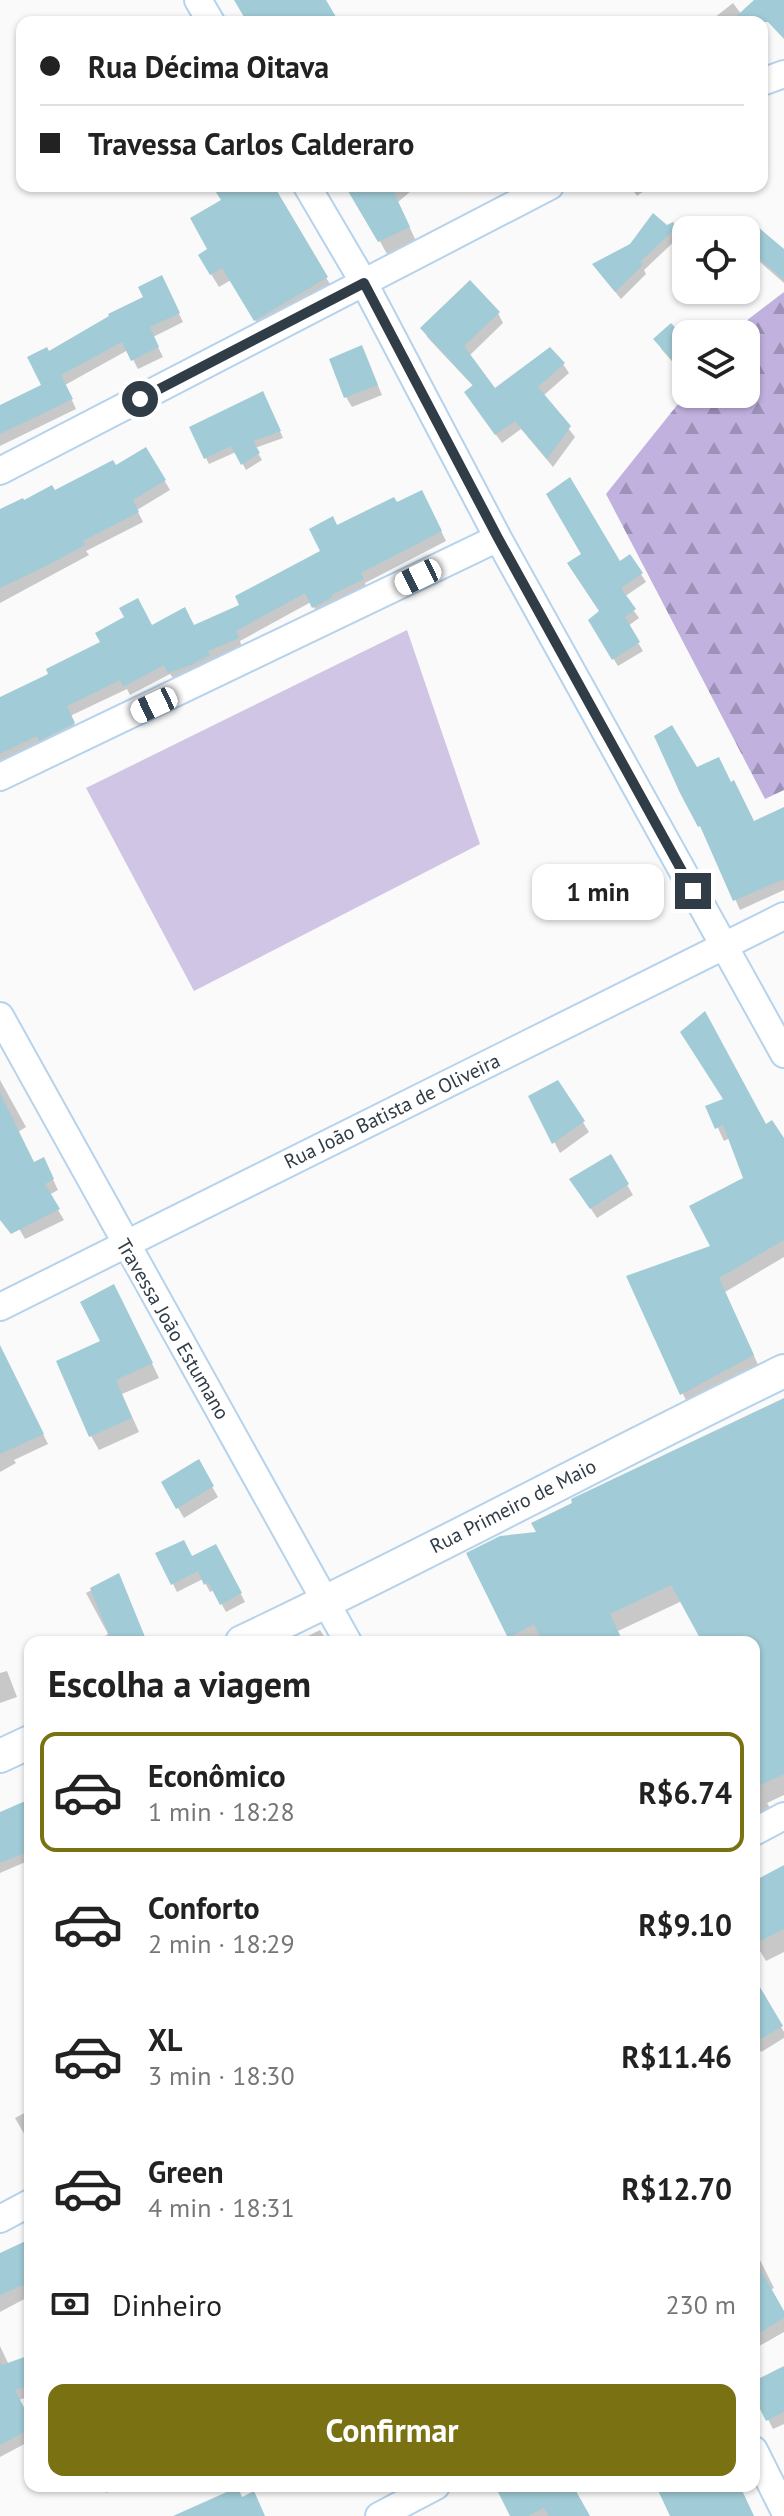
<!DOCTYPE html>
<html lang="pt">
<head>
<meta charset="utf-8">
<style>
	:root { --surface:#fff; --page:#f2f2f2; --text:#222; --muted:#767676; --line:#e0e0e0; --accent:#797112 }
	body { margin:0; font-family:"PT Sans",sans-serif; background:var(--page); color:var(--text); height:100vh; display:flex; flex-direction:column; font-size:30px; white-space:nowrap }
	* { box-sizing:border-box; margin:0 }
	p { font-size:26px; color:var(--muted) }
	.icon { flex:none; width:44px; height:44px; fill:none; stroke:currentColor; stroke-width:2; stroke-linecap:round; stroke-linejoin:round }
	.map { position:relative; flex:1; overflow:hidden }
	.details { position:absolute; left:24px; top:1636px; width:736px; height:856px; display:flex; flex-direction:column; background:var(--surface); border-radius:16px; box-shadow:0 2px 6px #0004 }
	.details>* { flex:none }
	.hud { position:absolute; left:16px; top:16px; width:752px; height:176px; border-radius:16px; box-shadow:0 2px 6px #0004; display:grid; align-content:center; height:176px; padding:0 24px; background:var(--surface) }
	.controls { position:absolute; left:672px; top:216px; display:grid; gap:16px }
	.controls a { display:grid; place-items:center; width:88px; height:88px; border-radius:16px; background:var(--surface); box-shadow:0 2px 6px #0004; font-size:40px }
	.end { position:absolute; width:36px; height:36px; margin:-18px; border:10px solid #303c46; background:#fff; box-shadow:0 0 0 4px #fff }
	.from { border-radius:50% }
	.bubble { position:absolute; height:56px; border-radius:16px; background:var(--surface); box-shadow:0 2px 6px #0004; font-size:26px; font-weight:800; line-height:56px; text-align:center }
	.car { position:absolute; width:24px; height:48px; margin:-24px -12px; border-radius:10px; box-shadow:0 0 6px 2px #0007; background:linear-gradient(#fff 24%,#345 0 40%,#fff 0 76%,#345 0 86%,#fff 0) }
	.hud b { display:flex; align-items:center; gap:28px; height:76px; font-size:30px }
	.hud b+b { border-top:2px solid var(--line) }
	.hud i { width:20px; height:20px; background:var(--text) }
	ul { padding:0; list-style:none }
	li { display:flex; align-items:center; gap:24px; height:120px; margin:0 16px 12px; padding:0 8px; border:4px solid transparent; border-radius:16px }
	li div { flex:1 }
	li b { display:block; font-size:30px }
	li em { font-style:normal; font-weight:800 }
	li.selected { border-color:var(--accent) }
	li>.icon { width:72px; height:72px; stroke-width:1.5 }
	h2 { padding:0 24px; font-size:36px; line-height:96px }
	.pay { display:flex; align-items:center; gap:20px; height:88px; padding:0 24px; font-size:30px }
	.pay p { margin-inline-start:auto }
	.cta { display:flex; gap:16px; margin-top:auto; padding:16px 24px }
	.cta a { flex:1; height:92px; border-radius:16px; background:var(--accent); color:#fff; font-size:32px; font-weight:800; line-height:92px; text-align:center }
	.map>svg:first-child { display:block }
</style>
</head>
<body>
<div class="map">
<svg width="784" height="2516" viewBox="0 0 784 2516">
	<defs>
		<pattern id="forest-firs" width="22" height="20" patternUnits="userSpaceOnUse" patternTransform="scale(2)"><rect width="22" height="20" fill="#c1b1df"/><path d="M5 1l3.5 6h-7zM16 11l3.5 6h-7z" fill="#9d91b7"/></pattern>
	</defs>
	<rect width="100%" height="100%" fill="#fafafa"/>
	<path fill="url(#forest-firs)" d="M 784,292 L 784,790 L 765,799 L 606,494 L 686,394 L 746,394 L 746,334 L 729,334 Z"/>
	<path fill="#d0c5e5" d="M 407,630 L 480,844 L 194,991 L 86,788 Z"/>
	<path fill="#0003" d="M 733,3 L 747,22 L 709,22 Z
		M 214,186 L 266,186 L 284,206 L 334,291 L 263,333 L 231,280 L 219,287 L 200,256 L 210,250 L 223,201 Z
		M 349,186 L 417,186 L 398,202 L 416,241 L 387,254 Z
		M 630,186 L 651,186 L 637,196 Z
		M 673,224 L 680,236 L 644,270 L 646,274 L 621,299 L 599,272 Z
		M 746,244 L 784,251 L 784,283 L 752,255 Z
		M 166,287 L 183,322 L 153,337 L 163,357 L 138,369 L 128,350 L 65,385 L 76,409 L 0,446 L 0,405 L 1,407 L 43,386 L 48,353 Z
		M 498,313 L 503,323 L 469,356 L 494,391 L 563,364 L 569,373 L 543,396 L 575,437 L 553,467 L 521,429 L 502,443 L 472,402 L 474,387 L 428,338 L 422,328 Z
		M 656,340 L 686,342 L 686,377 L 662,350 Z
		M 362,348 L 382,395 L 352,407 L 346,397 Z
		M 266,400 L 283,438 L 255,448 L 262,460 L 246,470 L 236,452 L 209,464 L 206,458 Z
		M 146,449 L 170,490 L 137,510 L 143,522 L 86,551 L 89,555 L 0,603 L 0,512 L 115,468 Z
		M 427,502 L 446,541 L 365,583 L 367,589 L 319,616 L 311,602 L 240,641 L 242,648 L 175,681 L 170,674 L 130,695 L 127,689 L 70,716 L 79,733 L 0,766 L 0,714 L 152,628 L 194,627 L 242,606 L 323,552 L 337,528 L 396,504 Z
		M 584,555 L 619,564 L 630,557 L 646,582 L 624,597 L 639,618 L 628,626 L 643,651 L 618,666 L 590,621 L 601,612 Z
		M 696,770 L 754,824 L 784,810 L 784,890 L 740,910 L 706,834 L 700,826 Z
		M 0,1080 L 26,1127 L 18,1132 L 34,1164 L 48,1169 L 58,1190 L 49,1195 L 64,1220 L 25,1239 L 0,1195 Z
		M 558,1082 L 589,1132 L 560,1153 L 531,1097 Z
		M 708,1107 L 765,1126 L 784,1142 L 784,1257 L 725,1292 L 760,1369 L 689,1407 L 629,1277 L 713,1247 L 746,1179 L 730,1138 L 724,1141 Z
		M 611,1157 L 633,1195 L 597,1218 L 578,1189 Z
		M 122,1301 L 159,1378 L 122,1394 L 139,1432 L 99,1450 L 91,1436 L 103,1342 Z
		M 0,1366 L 12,1372 L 48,1444 L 14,1460 L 16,1463 L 0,1472 Z
		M 784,1401 L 784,1795 L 767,1803 L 771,1810 L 754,1821 L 754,1642 L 705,1642 L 682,1601 L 618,1631 L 623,1642 L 512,1642 L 509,1637 L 539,1534 Z
		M 198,1462 L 218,1497 L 184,1518 L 163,1483 Z
		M 220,1554 L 245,1602 L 226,1612 L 214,1590 L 210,1592 L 203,1579 L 177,1592 L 173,1584 L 192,1559 Z
		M 118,1576 L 147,1642 L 95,1642 L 108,1634 L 86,1593 Z
		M 320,1630 L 328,1642 L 296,1642 Z
		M 7,1671 L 17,1697 L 0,1703 L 0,1673 Z
		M 30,1802 L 30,1860 L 0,1873 L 0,1815 Z
		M 784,1868 L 784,1952 L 766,1961 L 754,1941 L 754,1878 L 756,1882 Z
		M 754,1981 L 784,2032 L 784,2038 L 761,2052 L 754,2040 Z
		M 30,2110 L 30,2144 L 15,2118 Z
		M 30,2242 L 30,2296 L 0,2312 L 0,2255 Z
		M 757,2254 L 774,2288 L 770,2290 L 784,2315 L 784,2332 L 754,2349 L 754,2256 Z
		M 0,2346 L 9,2365 L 30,2357 L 30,2396 L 19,2400 L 30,2422 L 30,2441 L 0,2457 Z
		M 784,2368 L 784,2424 L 773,2429 L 754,2392 L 754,2383 Z
		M 102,2486 L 120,2486 L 106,2493 Z
		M 299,2486 L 313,2486 L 302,2491 Z
		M 515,2486 L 571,2486 L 588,2516 L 513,2516 Z"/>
	<path fill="#a1cbd6" d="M 234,0 L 326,0 L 339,22 L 247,22 Z
		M 754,0 L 784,0 L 784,39 L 768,22 L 730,22 Z
		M 212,186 L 274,186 L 328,277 L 254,321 L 222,268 L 210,275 L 198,255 L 207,249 L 190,218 L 221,200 Z
		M 345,186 L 391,186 L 410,227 L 378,242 Z
		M 653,213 L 667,225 L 673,222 L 677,227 L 640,262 L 643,265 L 615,292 L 592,264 L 630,244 Z
		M 758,227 L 784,249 L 784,280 L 746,247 L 746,241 Z
		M 162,275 L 180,313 L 150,327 L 159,347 L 131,361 L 122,342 L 61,375 L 73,399 L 0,434 L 0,405 L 41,385 L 27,357 L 47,347 L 49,351 L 109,316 L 108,314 L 143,297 L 138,287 Z
		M 470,280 L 500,312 L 464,346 L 495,388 L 550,347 L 565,363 L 538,387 L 571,426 L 547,459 L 515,421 L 495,435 L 464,392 L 473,385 L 420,328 Z
		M 671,323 L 686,339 L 686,375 L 653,339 Z
		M 362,345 L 378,385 L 344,398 L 329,359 Z
		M 263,391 L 281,431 L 253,441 L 260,453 L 241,465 L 231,446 L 204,459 L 189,427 Z
		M 146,447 L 166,480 L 133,500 L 139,512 L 83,541 L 85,545 L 48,565 L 0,588 L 0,509 L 23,498 L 24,500 L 52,485 L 55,490 L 113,460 L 116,465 Z
		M 570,477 L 620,561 L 630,554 L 643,573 L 621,588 L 636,609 L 625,617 L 640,642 L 612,660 L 588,620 L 599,611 L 567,563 L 581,554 L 546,494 Z
		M 422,490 L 442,531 L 361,573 L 364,579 L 331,595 L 333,597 L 312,608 L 305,593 L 236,631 L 239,638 L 208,651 L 210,655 L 191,665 L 168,673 L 164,665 L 123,687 L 120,680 L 67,706 L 75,723 L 39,741 L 37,736 L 0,754 L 0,697 L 48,674 L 46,669 L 100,642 L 95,633 L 124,617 L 119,608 L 138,598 L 152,625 L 185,607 L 194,625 L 239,605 L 235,596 L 320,551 L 309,529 L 333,516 L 337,525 L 394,497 L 397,502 Z
		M 672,725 L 697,767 L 719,757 L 731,782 L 734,780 L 754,821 L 784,807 L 784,879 L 733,901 L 700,826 L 698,827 L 680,793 L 654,736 Z
		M 705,1011 L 766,1124 L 772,1120 L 784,1138 L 784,1240 L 719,1278 L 754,1355 L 680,1395 L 626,1276 L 710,1246 L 689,1206 L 743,1178 L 723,1125 L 715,1129 L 705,1106 L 723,1099 L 680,1032 Z
		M 558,1080 L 585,1121 L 552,1144 L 528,1096 Z
		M 0,1093 L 34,1162 L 44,1157 L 54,1179 L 45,1184 L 60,1209 L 11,1234 L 0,1220 Z
		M 611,1154 L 629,1184 L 590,1209 L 569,1179 Z
		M 114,1284 L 153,1363 L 116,1380 L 132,1418 L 89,1437 L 56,1361 L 100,1341 L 80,1302 Z
		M 0,1345 L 44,1434 L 0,1454 Z
		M 784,1398 L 784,1774 L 754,1788 L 754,1642 L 702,1642 L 671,1585 L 610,1614 L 623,1642 L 542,1642 L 534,1624 L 508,1638 L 466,1553 L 500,1536 L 536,1532 L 531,1523 L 572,1503 L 571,1499 Z
		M 199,1459 L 214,1486 L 176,1509 L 161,1482 Z
		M 184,1540 L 192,1556 L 216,1544 L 242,1593 L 220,1605 L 208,1582 L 204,1585 L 198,1571 L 171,1585 L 155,1553 Z
		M 119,1573 L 147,1642 L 112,1642 L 90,1588 Z
		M 30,1799 L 30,1851 L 0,1863 L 0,1812 Z
		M 784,1865 L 784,1929 L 754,1944 L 754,1881 Z
		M 754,1977 L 783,2026 L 754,2043 Z
		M 30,2239 L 30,2282 L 0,2295 L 0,2253 Z
		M 754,2258 L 784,2311 L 784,2318 L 754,2336 Z
		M 30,2355 L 30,2385 L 15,2390 L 30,2419 L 30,2429 L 0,2445 L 0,2362 L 2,2365 Z
		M 784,2366 L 784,2412 L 766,2421 L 754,2397 L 754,2381 Z
		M 510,2486 L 585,2486 L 576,2491 L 590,2516 L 549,2516 L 544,2508 L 528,2516 L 510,2516 L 498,2492 Z
		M 656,2486 L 740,2486 L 754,2516 L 670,2516 Z
		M 238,2487 L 242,2497 L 254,2491 L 265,2516 L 173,2516 Z"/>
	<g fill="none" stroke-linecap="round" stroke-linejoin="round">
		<g stroke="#b5d3ec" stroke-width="30">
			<path id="minor" d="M 198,0 L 211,22
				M 762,82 L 784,74
				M 307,186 L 364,283 L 498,538 L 784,1054
				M 0,471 L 550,186
				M 0,777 L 498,538
				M 0,1016 L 348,1642
				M 0,1307 L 784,916
				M 754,1832 L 784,1816
				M 0,2219 L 30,2203
				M 754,2450 L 784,2510
				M 379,2516 L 436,2486"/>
		</g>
		<g stroke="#b5d3ec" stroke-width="36">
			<path id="tertiary" d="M 242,1642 C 425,1556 602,1459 784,1371
				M 0,1756 L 30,1742"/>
		</g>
		<use href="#minor" stroke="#fff" stroke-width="26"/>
		<use href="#tertiary" stroke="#fff" stroke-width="32"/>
	</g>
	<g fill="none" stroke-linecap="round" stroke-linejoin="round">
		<path stroke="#303c46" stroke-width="10" d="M 140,399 L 364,283 L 498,538 L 693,891"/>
	</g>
	<g text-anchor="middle" stroke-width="8" stroke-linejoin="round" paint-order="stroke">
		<g font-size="20" fill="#303c46" stroke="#fff">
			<text transform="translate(392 1111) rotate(-26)" y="7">Rua João Batista de Oliveira</text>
			<text transform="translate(173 1329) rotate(60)" y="7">Travessa João Estumano</text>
			<text transform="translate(513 1506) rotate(-27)" y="7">Rua Primeiro de Maio</text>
		</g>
	</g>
</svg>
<div class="controls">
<a><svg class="icon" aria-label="locate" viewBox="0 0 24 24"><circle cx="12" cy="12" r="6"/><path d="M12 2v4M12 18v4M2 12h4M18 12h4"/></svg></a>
<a><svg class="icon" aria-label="layers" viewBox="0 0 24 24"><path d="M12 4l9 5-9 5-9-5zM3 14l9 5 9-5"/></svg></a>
</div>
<i class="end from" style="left:140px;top:399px"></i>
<i class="end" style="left:693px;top:891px"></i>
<div class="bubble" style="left:532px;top:864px;width:132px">1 min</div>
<i class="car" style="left:418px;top:577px;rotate:244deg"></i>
<i class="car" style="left:154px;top:705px;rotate:245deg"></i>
<div class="hud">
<b><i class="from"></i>Rua Décima Oitava</b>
<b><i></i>Travessa Carlos Calderaro</b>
</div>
<section class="details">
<h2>Escolha a viagem</h2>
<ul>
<li class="selected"><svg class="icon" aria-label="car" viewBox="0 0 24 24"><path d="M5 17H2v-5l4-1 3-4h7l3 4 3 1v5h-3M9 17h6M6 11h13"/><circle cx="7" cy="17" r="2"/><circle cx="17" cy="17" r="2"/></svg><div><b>Econômico</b><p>1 min · 18:28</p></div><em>R$6.74</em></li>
<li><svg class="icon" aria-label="car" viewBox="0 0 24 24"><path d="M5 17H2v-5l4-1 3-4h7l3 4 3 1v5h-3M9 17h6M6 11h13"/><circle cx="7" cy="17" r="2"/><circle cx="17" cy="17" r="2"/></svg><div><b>Conforto</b><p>2 min · 18:29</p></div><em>R$9.10</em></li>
<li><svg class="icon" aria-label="car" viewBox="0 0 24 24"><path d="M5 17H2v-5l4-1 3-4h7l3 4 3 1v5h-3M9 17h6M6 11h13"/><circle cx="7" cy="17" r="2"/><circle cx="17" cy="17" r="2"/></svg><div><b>XL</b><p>3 min · 18:30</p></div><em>R$11.46</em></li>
<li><svg class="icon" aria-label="car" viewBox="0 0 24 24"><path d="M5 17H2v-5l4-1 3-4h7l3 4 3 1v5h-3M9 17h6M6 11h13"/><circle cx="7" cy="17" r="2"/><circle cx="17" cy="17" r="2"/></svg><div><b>Green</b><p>4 min · 18:31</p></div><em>R$12.70</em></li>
</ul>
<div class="pay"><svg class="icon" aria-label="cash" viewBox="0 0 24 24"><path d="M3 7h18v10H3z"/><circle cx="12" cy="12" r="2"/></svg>Dinheiro<p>230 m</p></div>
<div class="cta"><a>Confirmar</a></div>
</section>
</div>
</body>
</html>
